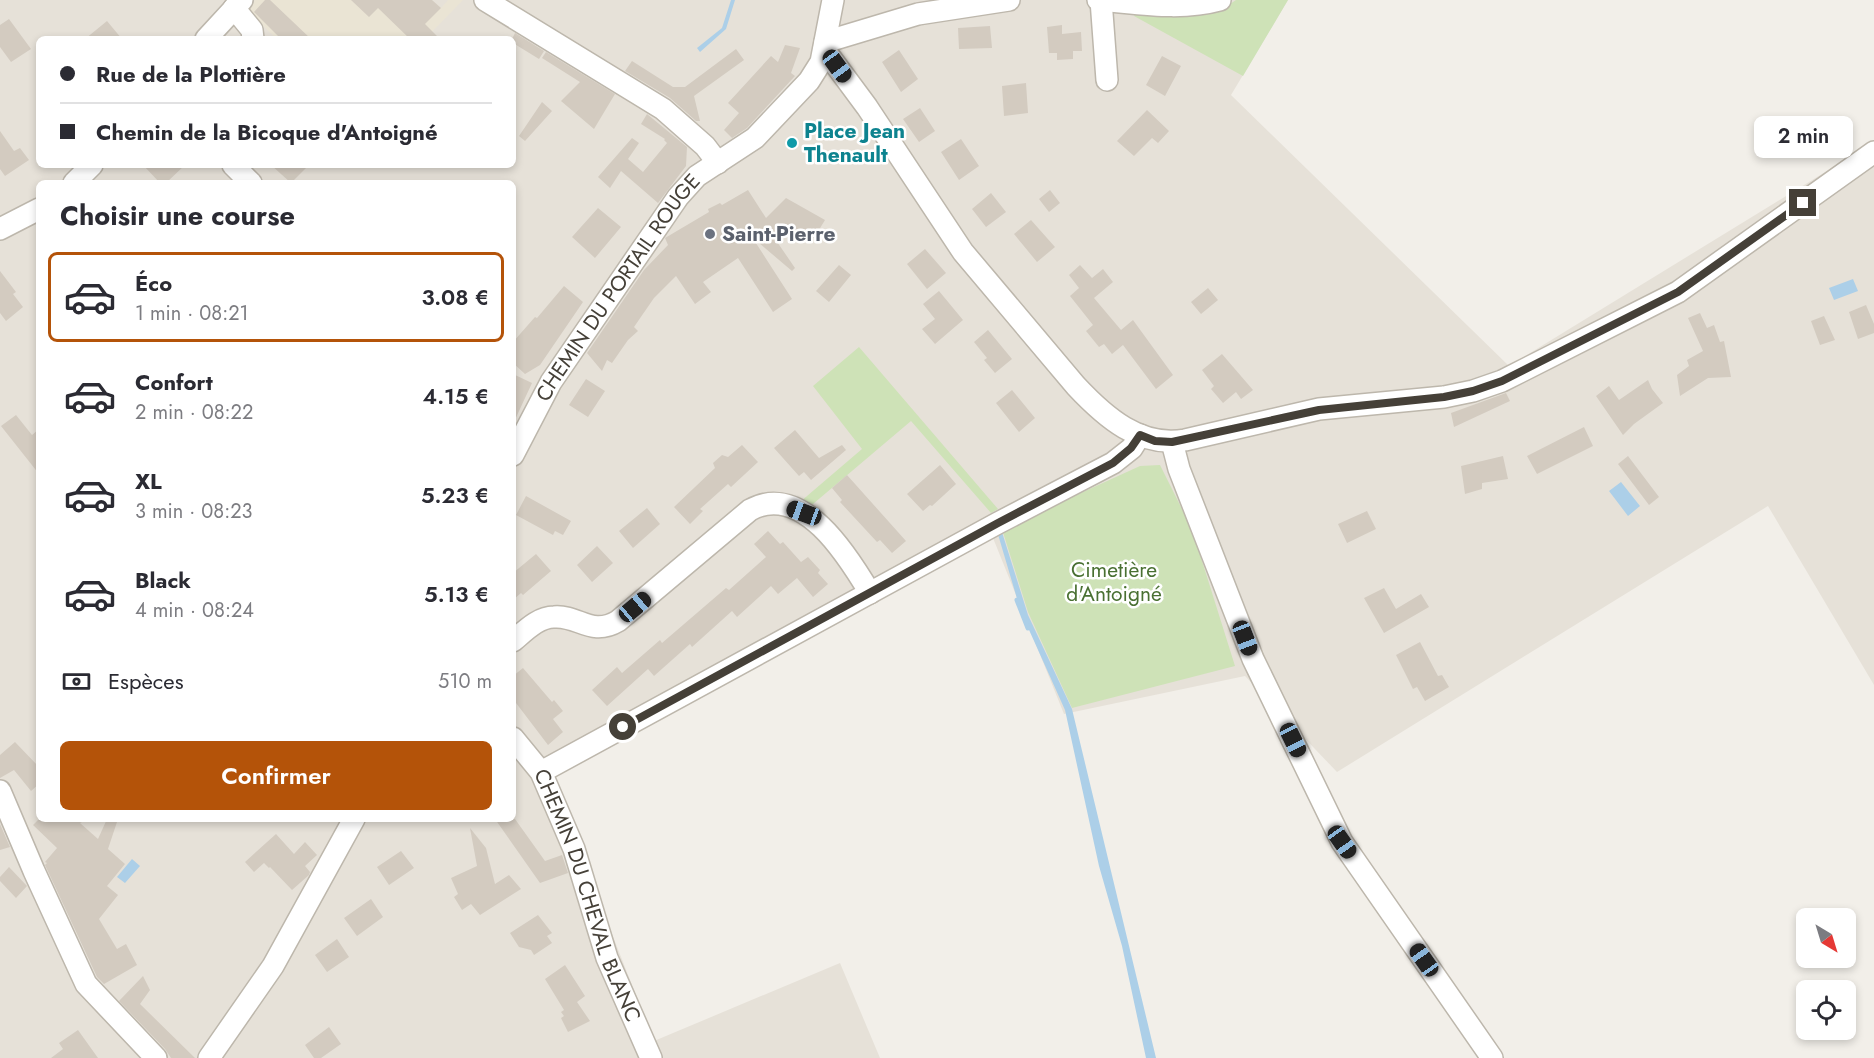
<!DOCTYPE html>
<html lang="fr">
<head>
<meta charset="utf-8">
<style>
	:root { --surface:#fff; --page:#f7f7f7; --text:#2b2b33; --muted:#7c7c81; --line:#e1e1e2; --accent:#b45309 }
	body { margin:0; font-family:Jost,sans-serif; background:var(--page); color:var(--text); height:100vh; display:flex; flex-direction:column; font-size:22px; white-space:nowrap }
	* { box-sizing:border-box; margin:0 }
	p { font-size:20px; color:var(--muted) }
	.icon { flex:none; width:33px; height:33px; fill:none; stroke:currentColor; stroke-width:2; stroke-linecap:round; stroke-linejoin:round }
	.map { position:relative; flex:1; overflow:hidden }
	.panel { position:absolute; left:36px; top:180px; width:480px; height:642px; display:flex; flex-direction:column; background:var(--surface); border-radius:9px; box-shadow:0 3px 9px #0003 }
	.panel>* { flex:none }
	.top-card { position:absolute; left:36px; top:36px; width:480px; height:132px; border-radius:9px; box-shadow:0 3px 9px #0003; display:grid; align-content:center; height:132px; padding:0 24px; background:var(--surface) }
	.needle { width:39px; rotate:142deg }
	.tools { position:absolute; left:1796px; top:908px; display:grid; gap:12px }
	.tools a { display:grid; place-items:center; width:60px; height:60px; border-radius:9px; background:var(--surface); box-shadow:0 3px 9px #0003; font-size:30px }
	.end { position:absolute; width:27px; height:27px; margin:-14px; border:8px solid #454038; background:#fff; box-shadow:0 0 0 3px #fff }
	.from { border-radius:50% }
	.bubble { position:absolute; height:42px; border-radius:9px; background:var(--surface); box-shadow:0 3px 9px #0003; font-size:20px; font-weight:600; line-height:42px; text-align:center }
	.car { position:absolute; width:18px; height:36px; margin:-18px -9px; border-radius:8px; box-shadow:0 0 4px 2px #0007; background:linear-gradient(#222 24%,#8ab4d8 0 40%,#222 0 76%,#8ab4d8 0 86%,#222 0) }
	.top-card b { display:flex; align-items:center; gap:21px; height:57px; font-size:22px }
	.top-card b+b { border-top:2px solid var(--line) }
	.top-card i { width:15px; height:15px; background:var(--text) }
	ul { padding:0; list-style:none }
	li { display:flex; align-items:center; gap:18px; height:90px; margin:0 12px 9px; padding:0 12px; border:3px solid transparent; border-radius:9px }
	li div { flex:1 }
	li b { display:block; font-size:22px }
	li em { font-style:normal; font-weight:600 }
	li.current { border-color:var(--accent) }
	li>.icon { width:54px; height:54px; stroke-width:1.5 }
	h2 { padding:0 24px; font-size:27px; line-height:72px }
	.pay { display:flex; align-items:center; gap:15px; height:66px; padding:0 24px; font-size:22px }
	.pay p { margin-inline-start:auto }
	.primary-button { display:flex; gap:12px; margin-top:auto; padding:12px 24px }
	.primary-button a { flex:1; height:69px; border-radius:9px; background:var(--accent); color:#fff; font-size:24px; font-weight:600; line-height:69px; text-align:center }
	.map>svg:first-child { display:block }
</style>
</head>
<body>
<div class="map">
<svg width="1874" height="1058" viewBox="0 0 1874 1058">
	<rect width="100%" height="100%" fill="#f2efe9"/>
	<path fill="#e6e1d8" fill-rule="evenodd" d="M 0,0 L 1288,0 L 1231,95 L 1509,366 L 1874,142 L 1874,685 L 1768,506 L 1337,772 L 1245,676 L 1064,714 L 993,538 L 550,776 L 654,1041 L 840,963 L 880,1058 L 0,1058 ZM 39,39 L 513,39 L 513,165 L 39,165 ZM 39,183 L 513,183 L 513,819 L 39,819 Z"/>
	<path fill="#eae4d4" d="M 255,0 L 432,0 L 441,8 L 448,0 L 463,0 L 425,39 L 277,39 L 248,12 L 250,10 L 248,8 Z"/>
	<path fill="#cee2b7" d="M 1236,0 L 1288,0 L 1243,76 L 1134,16 L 1136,13 C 1170,18 1206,22 1236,0 Z
		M 859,347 L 998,509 L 991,513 L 911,421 L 813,504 L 800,502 L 862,449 L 813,386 Z
		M 1160,465 L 1192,529 L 1235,666 L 1072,708 L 1028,612 L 1002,529 L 1140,466 Z"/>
	<path fill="#accfe8" d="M 731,0 L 735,0 L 726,29 L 700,52 L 697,48 L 722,28 Z
		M 1853,279 L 1858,291 L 1834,300 L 1829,288 Z
		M 1621,482 L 1640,506 L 1628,516 L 1609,491 Z
		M 1001,529 L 1028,615 L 1072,709 L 1156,1058 L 1146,1058 L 1122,946 L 1099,866 L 1065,710 L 1021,612 L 997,531 Z
		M 132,859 L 140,866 L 125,883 L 117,877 Z"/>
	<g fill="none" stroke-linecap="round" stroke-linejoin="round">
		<path stroke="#accfe8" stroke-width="5" d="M 1017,600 L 1028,628"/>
	</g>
	<path fill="#d3cbc0" d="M 265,0 L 270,0 L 311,39 L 281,39 L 254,12 Z
		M 351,0 L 432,0 L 441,8 L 425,24 L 440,39 L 410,39 L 378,8 L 369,17 Z
		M 9,19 L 31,49 L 11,62 L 0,47 L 0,25 Z
		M 107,21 L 122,39 L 85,39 Z
		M 1062,25 L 1062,34 L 1081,32 L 1082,51 L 1073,51 L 1073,59 L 1057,60 L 1057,53 L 1049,53 L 1047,27 Z
		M 990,26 L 992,48 L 959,49 L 958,28 Z
		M 515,33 L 544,51 L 539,59 L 513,43 L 512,39 Z
		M 785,45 L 800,48 L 791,73 L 795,76 L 747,128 L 732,138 L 724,130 L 739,113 L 728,103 L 771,56 L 778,62 Z
		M 736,49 L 744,60 L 694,96 L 700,121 L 696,121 L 670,98 L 625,71 L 632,61 L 673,87 L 685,87 Z
		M 899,50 L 918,79 L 901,92 L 882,62 Z
		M 546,52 L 615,94 L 594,129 L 561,101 L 580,82 L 542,58 Z
		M 1162,56 L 1181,66 L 1165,96 L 1146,85 Z
		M 1026,83 L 1028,113 L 1004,116 L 1002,86 Z
		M 542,102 L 552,111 L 525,141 L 519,136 Z
		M 920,108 L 935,131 L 919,142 L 903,119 Z
		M 1147,110 L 1169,131 L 1158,143 L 1152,138 L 1134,156 L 1117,141 Z
		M 647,114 L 687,147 L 686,166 L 658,203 L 621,171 L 610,188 L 598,177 L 632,138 L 639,143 L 628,159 L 643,172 L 667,143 L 664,140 L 665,139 L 641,124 Z
		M 0,131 L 14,151 L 20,148 L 29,160 L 5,176 L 0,169 Z
		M 961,139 L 979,166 L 959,180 L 941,152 Z
		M 143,165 L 185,165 L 166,183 L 160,183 Z
		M 271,165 L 309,165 L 291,183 Z
		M 748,190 L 766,218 L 786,198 L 825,220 L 814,238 L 803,232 L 771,233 L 795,268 L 792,271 L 752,237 L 792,299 L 773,312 L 738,258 L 703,282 L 711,292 L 695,304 L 676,276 L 654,298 L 634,327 L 638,331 L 628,340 L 612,363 L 607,360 L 602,371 L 587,353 L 644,270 L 668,245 L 665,238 L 709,212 L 708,209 L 720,203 L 722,205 Z
		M 1050,190 L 1060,203 L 1049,212 L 1039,199 Z
		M 991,193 L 1006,212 L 986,227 L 972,209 Z
		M 598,208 L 621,227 L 595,258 L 572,237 Z
		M 1031,220 L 1055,247 L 1037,262 L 1014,234 Z
		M 925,249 L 946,273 L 927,289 L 907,264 Z
		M 839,265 L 851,275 L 829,302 L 816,291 Z
		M 1080,265 L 1092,278 L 1103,269 L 1113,282 L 1094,298 L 1121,330 L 1133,320 L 1173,375 L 1156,389 L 1123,345 L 1112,354 L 1104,344 L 1099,347 L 1086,331 L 1093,325 L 1070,296 L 1079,288 L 1069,275 Z
		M 0,271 L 16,292 L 13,294 L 23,307 L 6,321 L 0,313 Z
		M 564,286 L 583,302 L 540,365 L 525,374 L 513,363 L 513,342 L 535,317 L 537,318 Z
		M 1208,288 L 1218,300 L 1201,314 L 1191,302 Z
		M 939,291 L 963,320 L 935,344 L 922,329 L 935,319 L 923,304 Z
		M 1866,305 L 1874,324 L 1874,333 L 1858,339 L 1849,312 Z
		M 1700,313 L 1707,328 L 1714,325 L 1720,342 L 1724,341 L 1731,377 L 1708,378 L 1680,396 L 1677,375 L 1689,366 L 1687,360 L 1703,351 L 1688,318 Z
		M 1824,316 L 1835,340 L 1820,345 L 1811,321 Z
		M 988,330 L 1012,359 L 995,373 L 984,360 L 987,358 L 974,342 Z
		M 1222,354 L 1253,390 L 1241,399 L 1236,392 L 1223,403 L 1211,389 L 1214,386 L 1202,370 Z
		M 513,374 L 532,383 L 513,424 Z
		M 586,379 L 605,391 L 588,417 L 569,405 Z
		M 1648,380 L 1652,389 L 1663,403 L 1634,424 L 1623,435 L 1596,396 L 1609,386 L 1619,400 Z
		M 1012,390 L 1035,418 L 1019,432 L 996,403 Z
		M 1506,393 L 1510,401 L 1454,427 L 1451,413 Z
		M 16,415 L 32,435 L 39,429 L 39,474 L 1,426 Z
		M 1584,427 L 1593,446 L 1537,474 L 1527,456 Z
		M 795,430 L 819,458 L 842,445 L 846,450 L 811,480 L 804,472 L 799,476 L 774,448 Z
		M 742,445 L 758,462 L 731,487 L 728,484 L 700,509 L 703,511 L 690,524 L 674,507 L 715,468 L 713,463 L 722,455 L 728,457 Z
		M 1503,456 L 1508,479 L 1482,483 L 1482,489 L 1465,494 L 1461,466 Z
		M 1628,456 L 1659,497 L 1649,505 L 1618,464 Z
		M 940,465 L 956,484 L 932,506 L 930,505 L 923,511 L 907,494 Z
		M 847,475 L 906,541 L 892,553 L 880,540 L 877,542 L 840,502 L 842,500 L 832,488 Z
		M 526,496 L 571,521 L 563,535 L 555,531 L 553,535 L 516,515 Z
		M 647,508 L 660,524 L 633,548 L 619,531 Z
		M 1367,511 L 1376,529 L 1347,543 L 1338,524 Z
		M 768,531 L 780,544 L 783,542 L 801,562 L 808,557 L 820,570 L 818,573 L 828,584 L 813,597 L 797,578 L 778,594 L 771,586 L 737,617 L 732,611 L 692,647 L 690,644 L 654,676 L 648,669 L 607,706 L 592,690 L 617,667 L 622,673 L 660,640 L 662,643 L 726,588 L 729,590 L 766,557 L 754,544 Z
		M 597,546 L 613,563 L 592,582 L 577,565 Z
		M 536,554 L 551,571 L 523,595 L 521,593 L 513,600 L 513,573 Z
		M 1384,588 L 1396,609 L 1421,594 L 1429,607 L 1384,633 L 1364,598 Z
		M 1420,642 L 1438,676 L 1442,675 L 1449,687 L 1425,701 L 1417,687 L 1413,689 L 1396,655 Z
		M 523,668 L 552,702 L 554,700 L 563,711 L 553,719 L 563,732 L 548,745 L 513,699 L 513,676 Z
		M 15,742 L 39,767 L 39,784 L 31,791 L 14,770 L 0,778 L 0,755 Z
		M 39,819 L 84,819 L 84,821 L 80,823 L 98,839 L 107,819 L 117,822 L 108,849 L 125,864 L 107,886 L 118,895 L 99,919 L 117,949 L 126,944 L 137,965 L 104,984 L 97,977 L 45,865 L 47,863 L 45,862 L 57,848 L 33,825 Z
		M 495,819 L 515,819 L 545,861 L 562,855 L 568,873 L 540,883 Z
		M 0,824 L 10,847 L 0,850 Z
		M 470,828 L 486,848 L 495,884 L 509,875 L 521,889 L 480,915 L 471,904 L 462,910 L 454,897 L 458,894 L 451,878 L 477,866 Z
		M 276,834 L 294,854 L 305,842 L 317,855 L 305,866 L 310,872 L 309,875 L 292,890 L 270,867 L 269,868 L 264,863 L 254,872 L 245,862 Z
		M 401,851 L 414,868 L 389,885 L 377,867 Z
		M 9,867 L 27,886 L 16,898 L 0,881 L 0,877 Z
		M 371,899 L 383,917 L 357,936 L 344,918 Z
		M 538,915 L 552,933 L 547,936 L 552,943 L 534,955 L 531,950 L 519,947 L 510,933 Z
		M 337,939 L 349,957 L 327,972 L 315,955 Z
		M 565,965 L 585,996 L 577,1002 L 590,1021 L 568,1032 L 561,1018 L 564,1016 L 561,1012 L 564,1010 L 545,979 Z
		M 143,976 L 150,990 L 140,1004 L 195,1058 L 171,1058 L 165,1049 L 119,1001 Z
		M 329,1027 L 341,1044 L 321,1058 L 314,1058 L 305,1045 Z
		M 78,1030 L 98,1058 L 51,1058 L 63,1049 L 59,1043 Z"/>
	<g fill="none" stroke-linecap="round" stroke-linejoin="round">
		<g stroke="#bdb7ac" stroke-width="24">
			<g id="minor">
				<path d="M 485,0 L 663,109 L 705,146 L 718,163"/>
				<path d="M 1098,0 C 1138,3 1180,11 1220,0"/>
				<path d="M 1101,0 L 1107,80"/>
				<path d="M 234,8 L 252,30 L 253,39"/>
				<path d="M 206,39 L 242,0"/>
				<path d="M 825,42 L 918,14 L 1009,0"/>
				<path d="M 824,49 L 867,107 L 963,252 L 1076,386 C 1105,417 1140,448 1185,440 L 1319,409 L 1444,397 L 1473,391 L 1502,381 L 1678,292 L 1874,152"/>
				<path d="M 233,165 L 251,183"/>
				<path d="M 74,183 L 92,165"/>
				<path d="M 0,229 L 39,209"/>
				<path d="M 1172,442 L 1179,469 L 1253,659 L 1342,842 L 1492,1058"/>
				<path id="s1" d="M 513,455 L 551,382 L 678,197 L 697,176 L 755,138 L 809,81 L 821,62 L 833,0"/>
				<path d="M 513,641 C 525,631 538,617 554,617 C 579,615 591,637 618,621 L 750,510 C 802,481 848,556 870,593"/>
				<path id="s2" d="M 513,738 L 541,772 L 574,849 L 607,958 L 651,1058"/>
				<path d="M 541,772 L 998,523 L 1113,463 L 1132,448 L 1140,435"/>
				<path d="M 0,791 L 34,871 L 86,984 L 156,1058"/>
				<path d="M 209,1058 L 273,966 L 354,819"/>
			</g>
		</g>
		<use href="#minor" stroke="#fff" stroke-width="21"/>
	</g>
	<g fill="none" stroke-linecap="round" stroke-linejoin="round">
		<path stroke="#454038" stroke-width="8" d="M 623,727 L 998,523 L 1113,463 L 1131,448 L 1140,435 L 1155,441 L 1172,442 L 1319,410 L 1444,397 L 1473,391 L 1502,381 L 1678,292 L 1803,203"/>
	</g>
	<circle fill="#0f9aa8" stroke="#fff" stroke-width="2" cx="792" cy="143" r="6"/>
	<circle fill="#6b7280" stroke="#fff" stroke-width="2" cx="710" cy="234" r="6"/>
	<g text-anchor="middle" stroke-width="5" stroke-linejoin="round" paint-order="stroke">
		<g font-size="21" font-weight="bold" fill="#0d838f" stroke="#fff" text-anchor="start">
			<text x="804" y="138">Place Jean<tspan x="804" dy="24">Thenault</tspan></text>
		</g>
		<g font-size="21" font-weight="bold" fill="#5b616d" stroke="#fff" text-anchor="start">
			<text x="722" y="241">Saint-Pierre</text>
		</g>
		<g font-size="21" fill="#454038" stroke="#fff">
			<text dy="7" stroke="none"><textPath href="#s1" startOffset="198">CHEMIN DU PORTAIL ROUGE</textPath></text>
			<text dy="7" stroke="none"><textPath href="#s2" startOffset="176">CHEMIN DU CHEVAL BLANC</textPath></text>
		</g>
		<g font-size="21" fill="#497032" stroke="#fff">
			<text x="1114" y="577">Cimetière<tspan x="1114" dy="24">d'Antoigné</tspan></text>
		</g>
	</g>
</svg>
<div class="tools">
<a><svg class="needle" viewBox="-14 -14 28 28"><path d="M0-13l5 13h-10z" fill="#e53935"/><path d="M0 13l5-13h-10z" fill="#7c7c81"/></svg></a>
<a><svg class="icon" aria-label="locate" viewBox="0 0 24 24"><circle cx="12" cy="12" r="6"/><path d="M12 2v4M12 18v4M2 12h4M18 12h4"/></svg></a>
</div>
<i class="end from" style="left:623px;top:727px"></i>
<i class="end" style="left:1803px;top:203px"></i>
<div class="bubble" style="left:1754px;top:116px;width:99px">2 min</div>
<i class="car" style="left:837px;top:66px;rotate:144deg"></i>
<i class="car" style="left:804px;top:513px;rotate:290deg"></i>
<i class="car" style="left:635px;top:607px;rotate:50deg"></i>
<i class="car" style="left:1245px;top:638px;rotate:159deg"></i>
<i class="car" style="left:1293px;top:740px;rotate:154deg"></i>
<i class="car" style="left:1342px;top:842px;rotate:145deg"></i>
<i class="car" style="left:1424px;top:960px;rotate:325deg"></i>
<div class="top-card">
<b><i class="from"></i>Rue de la Plottière</b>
<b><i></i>Chemin de la Bicoque d'Antoigné</b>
</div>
<section class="panel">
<h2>Choisir une course</h2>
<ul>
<li class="current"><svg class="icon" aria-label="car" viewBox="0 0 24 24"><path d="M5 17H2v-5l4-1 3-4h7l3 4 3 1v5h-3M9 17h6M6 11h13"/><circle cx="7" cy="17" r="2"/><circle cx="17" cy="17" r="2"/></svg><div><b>Éco</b><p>1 min · 08:21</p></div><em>3.08 €</em></li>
<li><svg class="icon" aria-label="car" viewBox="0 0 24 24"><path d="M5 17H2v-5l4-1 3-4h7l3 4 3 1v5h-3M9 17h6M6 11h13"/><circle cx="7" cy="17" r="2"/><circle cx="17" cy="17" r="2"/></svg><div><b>Confort</b><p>2 min · 08:22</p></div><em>4.15 €</em></li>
<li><svg class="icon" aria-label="car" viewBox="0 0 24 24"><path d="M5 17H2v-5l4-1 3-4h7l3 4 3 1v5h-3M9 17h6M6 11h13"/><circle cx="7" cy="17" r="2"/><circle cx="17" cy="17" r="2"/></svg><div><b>XL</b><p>3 min · 08:23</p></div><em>5.23 €</em></li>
<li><svg class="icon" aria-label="car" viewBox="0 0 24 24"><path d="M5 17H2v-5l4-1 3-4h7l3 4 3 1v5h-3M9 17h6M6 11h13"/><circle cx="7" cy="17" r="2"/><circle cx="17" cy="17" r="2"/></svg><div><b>Black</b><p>4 min · 08:24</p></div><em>5.13 €</em></li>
</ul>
<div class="pay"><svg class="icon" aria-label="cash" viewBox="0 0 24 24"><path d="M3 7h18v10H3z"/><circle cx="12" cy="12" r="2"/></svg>Espèces<p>510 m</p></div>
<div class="primary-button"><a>Confirmer</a></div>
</section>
</div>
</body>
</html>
